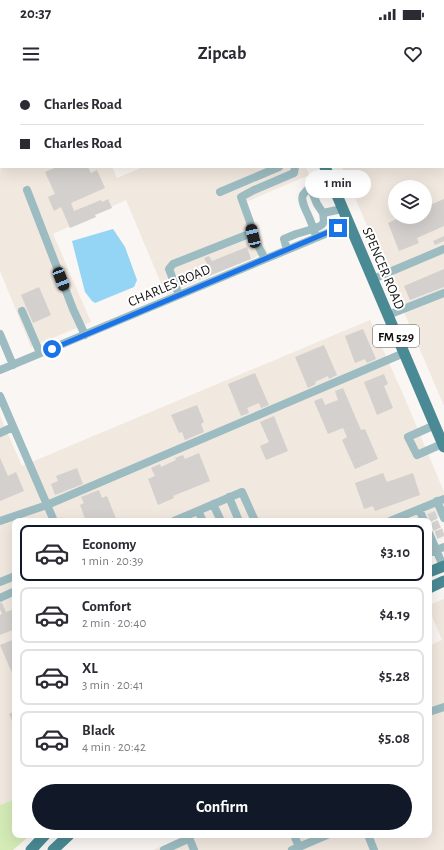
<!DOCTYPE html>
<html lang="en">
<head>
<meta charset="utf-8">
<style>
	:root { --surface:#fff; --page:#f2f2f3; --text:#2b2b33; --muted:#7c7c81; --line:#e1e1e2; --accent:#111827 }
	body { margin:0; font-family:"Alegreya Sans",sans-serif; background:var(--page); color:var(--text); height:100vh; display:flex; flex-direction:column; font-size:15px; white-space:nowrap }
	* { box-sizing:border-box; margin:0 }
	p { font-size:13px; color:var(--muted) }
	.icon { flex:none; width:22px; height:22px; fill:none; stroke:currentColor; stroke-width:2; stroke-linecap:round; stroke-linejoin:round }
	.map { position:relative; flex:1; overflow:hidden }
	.sheet { position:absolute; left:12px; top:438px; width:420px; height:320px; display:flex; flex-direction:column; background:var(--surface); border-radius:8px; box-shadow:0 4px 16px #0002 }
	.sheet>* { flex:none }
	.banner { position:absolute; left:0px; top:0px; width:444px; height:88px; box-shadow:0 4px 16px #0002; display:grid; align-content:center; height:88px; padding:0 20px; background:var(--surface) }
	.buttons { position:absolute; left:388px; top:100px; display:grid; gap:8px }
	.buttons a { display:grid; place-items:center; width:44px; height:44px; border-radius:50%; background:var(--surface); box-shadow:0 4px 16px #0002; font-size:20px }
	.end { position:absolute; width:18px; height:18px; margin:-9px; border:5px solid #1a73e8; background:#fff; box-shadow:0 0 0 2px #fff }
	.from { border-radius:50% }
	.bubble { position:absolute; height:28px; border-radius:14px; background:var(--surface); box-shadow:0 4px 16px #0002; font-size:13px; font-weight:600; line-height:28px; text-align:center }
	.car { position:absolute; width:12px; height:24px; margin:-12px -6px; border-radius:5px; box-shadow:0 0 3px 1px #0007; background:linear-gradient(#222 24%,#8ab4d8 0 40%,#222 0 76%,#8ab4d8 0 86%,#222 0) }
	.banner b { display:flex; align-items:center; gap:14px; height:38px; font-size:15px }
	.banner b+b { border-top:1px solid var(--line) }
	.banner i { width:10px; height:10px; background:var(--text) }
	ul { padding:7px 0 0; list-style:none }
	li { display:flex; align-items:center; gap:12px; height:56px; margin:0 8px 6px; padding:0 12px; border:2px solid var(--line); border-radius:8px }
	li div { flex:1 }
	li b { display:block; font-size:15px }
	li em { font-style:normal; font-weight:600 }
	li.selected { border-color:var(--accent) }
	li>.icon { width:36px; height:36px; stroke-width:1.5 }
	.cta { display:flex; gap:8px; margin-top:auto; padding:8px 20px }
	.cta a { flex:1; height:46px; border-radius:24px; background:var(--accent); color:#fff; font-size:16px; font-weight:600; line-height:46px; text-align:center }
	.status { display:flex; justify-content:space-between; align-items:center; height:28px; padding:0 20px; background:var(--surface); direction:ltr }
	.status svg { height:11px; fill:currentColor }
	header { display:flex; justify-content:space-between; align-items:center; height:52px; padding:0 20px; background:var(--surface); font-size:18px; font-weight:600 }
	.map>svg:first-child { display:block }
</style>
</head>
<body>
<div class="status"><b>20:37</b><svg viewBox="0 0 49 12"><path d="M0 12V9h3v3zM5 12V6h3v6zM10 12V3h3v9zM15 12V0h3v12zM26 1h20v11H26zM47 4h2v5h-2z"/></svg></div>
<header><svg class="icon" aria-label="menu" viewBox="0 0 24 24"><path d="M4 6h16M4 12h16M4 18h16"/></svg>Zipcab<svg class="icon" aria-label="heart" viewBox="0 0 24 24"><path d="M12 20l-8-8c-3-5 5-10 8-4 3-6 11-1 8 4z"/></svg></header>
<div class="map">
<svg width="444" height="770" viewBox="0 0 444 770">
	<rect width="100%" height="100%" fill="#f9f6f3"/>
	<path fill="#f1e8df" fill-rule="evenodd" d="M 309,0 L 444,0 L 444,326 L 342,87 L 443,87 L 443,1 L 310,1 ZM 395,107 L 425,107 L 425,137 L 395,137 Z
		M 4,87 L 112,87 L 117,98 L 143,87 L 306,87 L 309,95 L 246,122 L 267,172 L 166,215 L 126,120 L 53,154 L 91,242 L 31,267 L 0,191 L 0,89 Z
		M 370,240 L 406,321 L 444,412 L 444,434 L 427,441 L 15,441 L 15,719 L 0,725 L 0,336 L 22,386 Z
		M 444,519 L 444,770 L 153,770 L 189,755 L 429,755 L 429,566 L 442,560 L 429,529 L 429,525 Z"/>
	<path fill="#d4ebb6" d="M 15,719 L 15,755 L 30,755 L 13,770 L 0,770 L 0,725 Z"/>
	<path fill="#94d4f4" d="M 113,149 L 125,167 L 137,200 L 134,207 L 95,223 L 92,221 L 85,212 L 72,161 Z"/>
	<path fill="#d3d0cd" d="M 57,87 L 88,87 L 91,93 L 97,90 L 105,108 L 71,123 L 74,131 L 101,120 L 102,122 L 108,119 L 112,128 L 95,135 L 96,137 L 70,148 L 61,127 L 54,131 L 48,117 L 55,114 L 45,92 Z
		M 444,119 L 444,146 L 417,158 L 419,163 L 399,171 L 388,143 L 401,137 L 425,137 L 425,127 Z
		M 444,156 L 444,161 L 435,165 L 433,161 Z
		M 247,167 L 251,179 L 191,203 L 187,192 L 207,184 L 204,178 L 209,176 L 212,181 Z
		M 444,189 L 444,207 L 410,220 L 404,206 Z
		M 39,207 L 51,235 L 33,243 L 21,215 Z
		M 363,249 L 376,279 L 367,283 L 365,279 L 355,283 L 345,256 Z
		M 324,265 L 337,295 L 329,299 L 328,296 L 315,302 L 316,304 L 308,308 L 295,277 Z
		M 255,293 L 269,325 L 261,328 L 259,323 L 247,328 L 249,333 L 241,336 L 228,304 Z
		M 384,294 L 388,304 L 384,306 L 393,328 L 377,335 L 364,302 Z
		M 343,308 L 361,350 L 365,349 L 378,379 L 355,389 L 342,360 L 347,357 L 343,348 L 328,354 L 314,321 L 322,318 L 325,325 L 338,320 L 335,311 Z
		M 197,325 L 204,342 L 201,344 L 204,352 L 185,360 L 182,352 L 179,353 L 171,335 Z
		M 274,336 L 288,371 L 266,380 L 260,366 L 269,362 L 260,342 Z
		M 199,373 L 210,401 L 173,416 L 174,418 L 158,425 L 148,399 L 155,396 L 151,388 L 160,384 L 161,387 L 176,380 L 175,378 L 183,375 L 185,379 Z
		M 0,378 L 8,396 L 16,392 L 24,411 L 0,421 Z
		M 77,388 L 83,404 L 55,415 L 51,404 L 58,401 L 56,396 Z
		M 383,393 L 387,402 L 413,393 L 420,415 L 375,431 L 373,426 L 364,429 L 355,403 Z
		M 99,410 L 102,418 L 107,416 L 117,441 L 86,441 L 80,425 L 84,423 L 81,417 Z
		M 0,523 L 2,523 L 6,532 L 15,529 L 15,549 L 0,555 L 0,535 L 2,534 L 0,529 Z
		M 15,559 L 15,600 L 0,565 Z
		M 15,631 L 15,648 L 9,634 Z"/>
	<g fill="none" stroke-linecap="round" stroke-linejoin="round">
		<path stroke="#d6d4d1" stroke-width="8" stroke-dasharray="8 4" stroke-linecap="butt" d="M 429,438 L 438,434
			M 432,447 L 441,443
			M 436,455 L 444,452"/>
		<path stroke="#a19f9d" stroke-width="1" stroke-dasharray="2 3" stroke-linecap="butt" d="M 59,1 L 60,0
			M 0,64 L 1,63"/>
		<path stroke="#9cbcc1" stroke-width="8" d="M 265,1 L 268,0
			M 359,1 L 362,0
			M 443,19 L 444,19
			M 328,95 L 310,107 L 317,124 L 323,133 L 342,129
			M 310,107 C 308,109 305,112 303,115 C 299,122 312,139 313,149 C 324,145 325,144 323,133
			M 27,110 L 73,229 L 85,255
			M 220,112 L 279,87
			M 253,156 L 250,142 L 241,117 L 254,110 L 294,93 L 295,87
			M 287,170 L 284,159 L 296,154 L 313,149 L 315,153
			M 373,199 L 444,169
			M 179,215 L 169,189 L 173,184 L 249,154 L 253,156 L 265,179
			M 22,231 L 40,273
			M 388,235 L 444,213
			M 0,254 L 13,285
			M 0,290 L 349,144
			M 0,316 L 54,441
			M 435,345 L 408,357 L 417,375 L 442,364
			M 0,353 L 13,347
			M 229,417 L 239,441
			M 437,421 L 444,438
			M 213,424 L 221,441
			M 419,429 L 424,441
			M 198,431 L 203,441
			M 0,441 L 47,425 L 404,273
			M 174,441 L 242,412 L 255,441
			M 390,441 L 444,419
			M 429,453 L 443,486
			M 429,473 L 444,467
			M 0,502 L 15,496
			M 0,518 L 15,511
			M 429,632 L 444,627
			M 188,755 L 194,770
			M 294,755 L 299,767
			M 368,755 L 374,770
			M 164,770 L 190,758
			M 292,770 L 327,755"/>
		<path stroke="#4a8a94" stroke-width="11" d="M 292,0 L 293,1
			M 325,87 L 444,367
			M 429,492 L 444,486
			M 429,508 L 444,501
			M 31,770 L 45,755
			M 53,770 L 69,755"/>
	</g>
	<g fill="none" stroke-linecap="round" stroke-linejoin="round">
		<path stroke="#1a73e8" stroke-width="5" d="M 52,269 L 338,148"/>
	</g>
	<g text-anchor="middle" stroke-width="4" stroke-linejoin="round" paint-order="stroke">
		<rect fill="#fff" stroke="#5a5958" stroke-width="1" x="373" y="245" width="46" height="22" rx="3"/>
		<g font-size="13" font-weight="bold" fill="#131211">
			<text x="396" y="261">FM 529</text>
		</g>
		<g font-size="14" fill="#131211" stroke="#fff">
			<text transform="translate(384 188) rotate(67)" y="5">SPENCER ROAD</text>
			<text transform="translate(169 205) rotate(-23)" y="5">CHARLES ROAD</text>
		</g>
	</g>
</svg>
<div class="buttons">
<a><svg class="icon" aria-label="layers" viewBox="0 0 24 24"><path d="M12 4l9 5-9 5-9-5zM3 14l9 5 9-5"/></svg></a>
</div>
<i class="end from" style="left:52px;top:269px"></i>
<i class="end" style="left:338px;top:148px"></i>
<div class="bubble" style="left:305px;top:90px;width:66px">1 min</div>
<i class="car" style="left:253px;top:156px;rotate:347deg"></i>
<i class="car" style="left:61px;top:199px;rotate:159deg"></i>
<div class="banner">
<b><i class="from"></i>Charles Road</b>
<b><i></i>Charles Road</b>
</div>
<section class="sheet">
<ul>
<li class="selected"><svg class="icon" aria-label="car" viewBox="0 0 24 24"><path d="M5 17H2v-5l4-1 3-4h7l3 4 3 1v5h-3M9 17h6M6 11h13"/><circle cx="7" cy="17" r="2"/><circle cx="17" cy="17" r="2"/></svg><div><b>Economy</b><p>1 min · 20:39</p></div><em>$3.10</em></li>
<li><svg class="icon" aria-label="car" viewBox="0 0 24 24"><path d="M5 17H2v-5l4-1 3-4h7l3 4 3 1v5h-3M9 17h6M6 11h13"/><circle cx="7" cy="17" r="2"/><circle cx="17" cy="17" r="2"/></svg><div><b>Comfort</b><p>2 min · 20:40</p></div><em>$4.19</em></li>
<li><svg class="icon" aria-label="car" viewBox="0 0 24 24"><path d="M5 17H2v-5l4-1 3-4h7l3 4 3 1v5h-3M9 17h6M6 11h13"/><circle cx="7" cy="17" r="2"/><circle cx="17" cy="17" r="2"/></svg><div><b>XL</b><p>3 min · 20:41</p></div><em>$5.28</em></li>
<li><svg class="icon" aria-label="car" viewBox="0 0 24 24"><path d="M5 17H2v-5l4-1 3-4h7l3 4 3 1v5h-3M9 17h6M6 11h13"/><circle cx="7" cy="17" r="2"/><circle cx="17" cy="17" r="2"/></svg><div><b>Black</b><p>4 min · 20:42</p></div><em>$5.08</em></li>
</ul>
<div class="cta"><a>Confirm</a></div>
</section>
</div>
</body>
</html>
